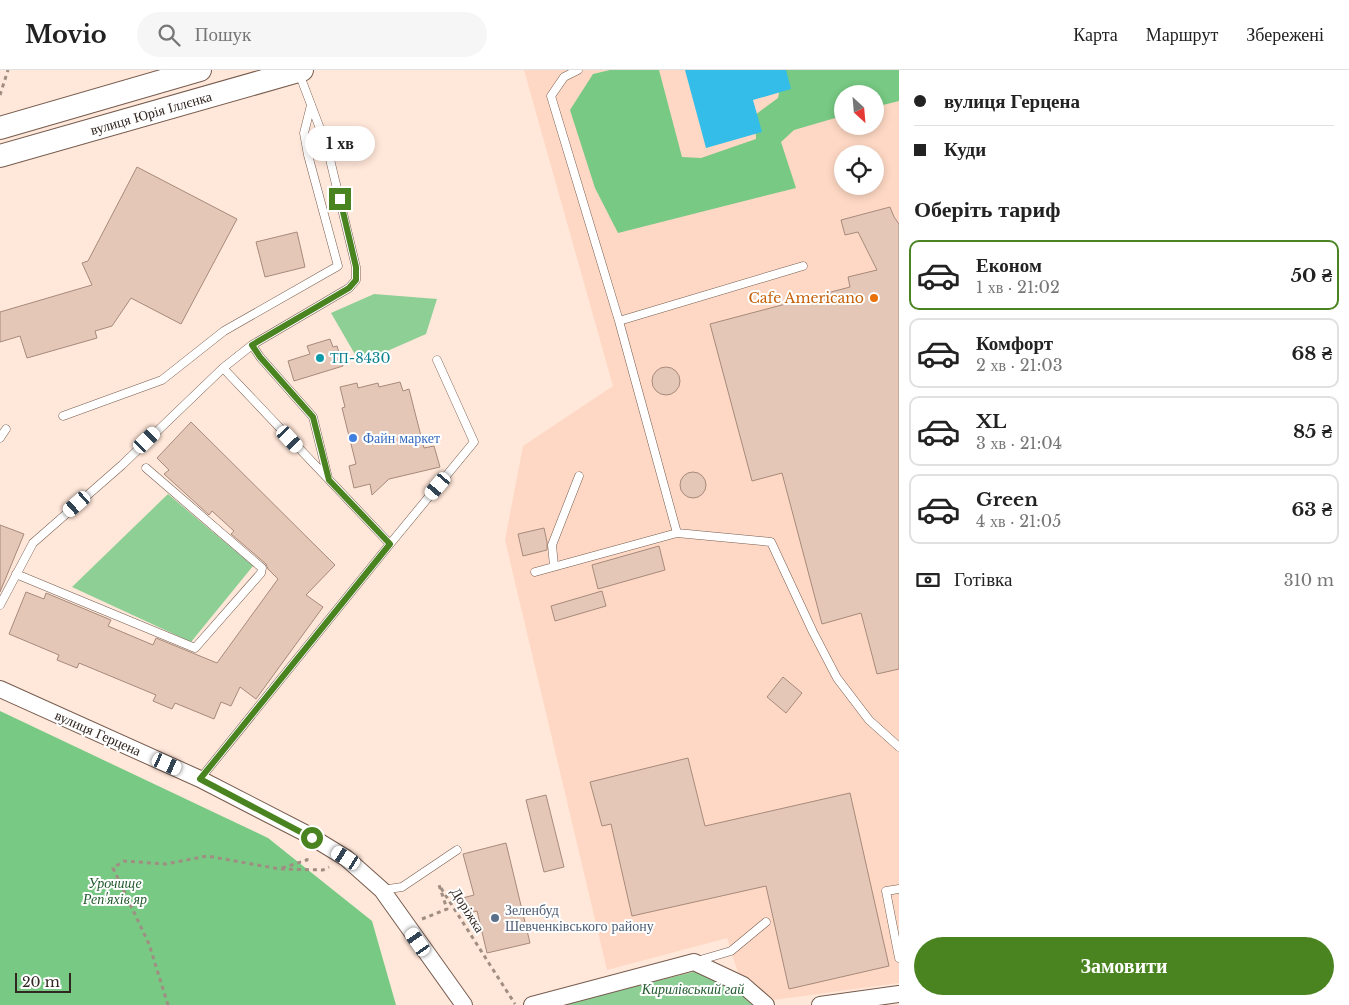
<!DOCTYPE html>
<html lang="uk">
<head>
<meta charset="utf-8">
<style>
	:root { --surface:#fff; --page:#f6f6f6; --text:#222; --muted:#767676; --line:#e0e0e0; --accent:#4a8420 }
	body { margin:0; font-family:"Libre Baskerville",serif; background:var(--page); color:var(--text); height:100vh; display:flex; flex-direction:column; font-size:19px; white-space:nowrap }
	* { box-sizing:border-box; margin:0 }
	p { font-size:16px; color:var(--muted) }
	.icon { flex:none; width:28px; height:28px; fill:none; stroke:currentColor; stroke-width:2; stroke-linecap:round; stroke-linejoin:round }
	.map { position:relative; flex:1; overflow:hidden }
	.sheet { display:flex; flex-direction:column; background:var(--surface); width:450px }
	.sheet>* { flex:none }
	.top-card { display:grid; align-content:center; height:110px; padding:0 15px; background:var(--surface) }
	.needle { width:32px; rotate:154deg }
	.tools { position:absolute; left:834px; top:15px; display:grid; gap:10px }
	.tools a { display:grid; place-items:center; width:50px; height:50px; border-radius:50%; background:var(--surface); box-shadow:0 2px 8px #0003; font-size:25px }
	.scale { position:absolute; left:15px; bottom:12px; width:56px; box-sizing:border-box; padding-left:5px; border:2px solid #312620; border-top:0; font-size:14px; line-height:18px; white-space:nowrap; color:#312620; -webkit-text-stroke:4px #fff; paint-order:stroke }
	.end { position:absolute; width:22px; height:22px; margin:-11px; border:6px solid #4a8420; background:#fff; box-shadow:0 0 0 2px #fff }
	.from { border-radius:50% }
	.bubble { position:absolute; height:35px; border-radius:18px; background:var(--surface); box-shadow:0 2px 8px #0003; font-size:16px; font-weight:700; line-height:35px; text-align:center }
	.car { position:absolute; width:15px; height:30px; margin:-15px -8px; border-radius:6px; box-shadow:0 0 4px 1px #0007; background:linear-gradient(#fff 24%,#345 0 40%,#fff 0 76%,#345 0 86%,#fff 0) }
	.top-card b { display:flex; align-items:center; gap:18px; height:48px; font-size:19px }
	.top-card b+b { border-top:1px solid var(--line) }
	.top-card i { width:12px; height:12px; background:var(--text) }
	ul { padding:0; list-style:none }
	li { display:flex; align-items:center; gap:15px; height:70px; margin:0 10px 8px; padding:0 5px; border:2px solid var(--line); border-radius:10px }
	li div { flex:1 }
	li b { display:block; font-size:19px }
	li em { font-style:normal; font-weight:700 }
	li.on { border-color:var(--accent) }
	li>.icon { width:45px; height:45px; stroke-width:1.5 }
	h2 { padding:0 15px; font-size:22px; line-height:60px }
	.pay { display:flex; align-items:center; gap:12px; height:55px; padding:0 15px; font-size:19px }
	.pay p { margin-inline-start:auto }
	.button { display:flex; gap:10px; margin-top:auto; padding:10px 15px }
	.button a { flex:1; height:58px; border-radius:30px; background:var(--accent); color:#fff; font-size:20px; font-weight:700; line-height:58px; text-align:center }
	header { display:flex; align-items:center; gap:30px; box-sizing:border-box; height:70px; padding:0 25px; background:var(--surface); border-bottom:1px solid var(--line) }
	header strong { font-size:24px }
	nav { display:flex; gap:28px; margin-inline-start:auto; font-size:18px }
	.search { width:350px; height:45px; background:var(--page); display:flex; align-items:center; gap:12px; box-sizing:border-box; padding:0 18px; border-radius:28px; color:var(--muted); font-size:19px }
	main { display:flex; flex:1; min-height:0 }
	.map>svg:first-child { display:block }
</style>
</head>
<body>
<header>
<strong>Movio</strong>
<div class="search"><svg class="icon" aria-label="search" viewBox="0 0 24 24"><circle cx="10" cy="10" r="6"/><path d="M15 15l6 6"/></svg>Пошук</div>
<nav><a>Карта</a><a>Маршрут</a><a>Збережені</a></nav>
</header>
<main>
<div class="map">
<svg width="899" height="935" viewBox="0 0 899 935">
	<rect width="100%" height="100%" fill="#ffe7d9"/>
	<path fill="#fed8c4" fill-rule="evenodd" d="M 524,0 L 899,0 L 899,913 L 773,930 L 738,903 L 727,868 L 607,900 L 505,470 L 523,376 L 613,316 ZM 842,24 L 875,24 L 875,56 L 842,56 ZM 842,84 L 875,84 L 875,116 L 842,116 Z"/>
	<path fill="#8dcf95" d="M 374,224 L 437,229 L 426,264 L 360,293 L 331,243 Z
		M 168,424 L 253,496 L 191,572 L 72,517 Z
		M 697,901 L 741,918 L 760,935 L 559,935 Z"/>
	<path fill="#77c983" d="M 610,0 L 659,0 L 682,87 L 701,88 L 756,69 L 755,45 L 778,28 L 783,0 L 899,0 L 899,31 L 875,37 L 875,24 L 842,24 L 842,46 L 794,60 L 781,72 L 796,118 L 618,163 L 595,118 L 570,40 L 593,4 Z
		M 0,641 L 268,768 L 372,851 L 396,935 L 0,935 Z"/>
	<path fill="#33bde8" d="M 685,0 L 786,0 L 791,19 L 753,30 L 762,62 L 706,78 Z"/>
	<path fill="#e5c7b7" stroke="#a68a7b" d="M 137,97 L 237,149 L 181,254 L 131,228 L 112,256 L 95,261 L 97,268 L 27,288 L 20,266 L 0,272 L 0,242 L 92,215 L 82,193 L 88,191 Z
		M 890,137 L 894,147 L 899,154 L 899,599 L 877,604 L 861,543 L 822,554 L 782,403 L 752,411 L 710,254 L 850,217 L 848,207 L 877,200 L 858,162 L 845,165 L 841,150 Z
		M 297,162 L 305,197 L 265,207 L 256,172 Z
		M 330,269 L 333,277 L 337,276 L 343,296 L 294,311 L 288,291 L 310,284 L 307,276 Z
		M652 311a14 14 0 1 1 28 0a14 14 0 1 1-28 0Z
		M 400,312 L 403,321 L 409,319 L 424,378 L 434,376 L 440,397 L 389,409 L 372,425 L 370,414 L 354,418 L 349,396 L 356,394 L 342,338 L 345,337 L 340,317 L 357,313 L 358,318 L 378,313 L 379,317 Z
		M 191,352 L 335,495 L 306,525 L 323,537 L 256,629 L 240,617 L 231,636 L 221,632 L 214,649 L 175,633 L 172,639 L 153,631 L 156,625 L 79,593 L 77,598 L 57,590 L 59,585 L 9,564 L 26,522 L 44,529 L 46,523 L 111,550 L 108,556 L 153,575 L 156,568 L 217,593 L 278,509 L 268,499 L 266,494 L 231,464 L 234,461 L 212,441 L 209,445 L 164,404 L 169,400 L 157,388 Z
		M680 415a13 13 0 1 1 26 0a13 13 0 1 1-26 0Z
		M 0,455 L 24,464 L 0,522 Z
		M 544,458 L 547,472 L 547,480 L 523,486 L 518,464 Z
		M 659,476 L 665,500 L 598,519 L 592,495 Z
		M 602,521 L 606,536 L 555,551 L 551,536 Z
		M 783,607 L 802,623 L 786,643 L 767,627 Z
		M 688,688 L 705,756 L 850,723 L 889,896 L 789,919 L 766,816 L 632,846 L 611,754 L 602,756 L 590,712 Z
		M 546,725 L 564,797 L 544,802 L 526,730 Z
		M 506,773 L 530,873 L 487,883 L 477,841 L 463,845 L 459,829 L 474,825 L 463,784 Z"/>
	<g fill="none" stroke-linecap="round" stroke-linejoin="round">
		<g stroke="#765c4e" stroke-width="9">
			<path id="service" d="M 578,0 L 564,7 L 551,26 L 619,251 L 677,463
				M 619,251 L 803,196
				M 252,275 L 260,287 L 313,347 L 328,408
				M 63,346 L 162,310 L 224,261 L 338,196 L 308,85 L 304,63 L 311,35
				M 0,368 L 6,359
				M 390,474 L 474,372 L 437,290
				M 554,496 L 552,475 L 579,406
				M 535,502 L 677,463 L 771,472 L 813,562 L 837,608 L 869,650 L 899,677
				M 16,504 L 195,578 L 261,503 L 262,498 L 146,398
				M 0,535 L 33,473 L 122,395 L 223,298
				M 200,709 L 390,474 L 223,298 L 252,275 L 349,218 L 356,210 L 356,197 L 327,77 L 299,3
				M 382,820 L 402,817 L 457,780
				M 899,888 L 886,821 L 899,819
				M 697,891 L 731,881 L 766,852"/>
		</g>
		<g stroke="#765c4e" stroke-width="18">
			<path id="minor" d="M 0,619 L 200,709 L 305,763 L 346,788 L 382,820 L 464,935
				M 532,935 L 694,892 L 743,915 L 766,935
				M 820,935 L 899,924"/>
		</g>
		<g stroke="#765c4e" stroke-width="24">
			<path id="secondary" d="M 0,58 L 200,0
				M 0,86 L 302,0"/>
		</g>
		<path stroke="#a08e83" stroke-width="3" stroke-dasharray="4 4" stroke-linecap="butt" d="M 0,25 L 8,0
			M 282,798 L 307,790 L 308,785
			M 422,849 L 447,839 L 439,815 L 515,934
			M 168,935 L 149,874 L 113,798 L 124,791 L 166,794 L 207,786 L 280,799 L 323,800 L 329,797"/>
		<use href="#service" stroke="#fff" stroke-width="8"/>
		<use href="#minor" stroke="#fff" stroke-width="16"/>
		<use href="#secondary" stroke="#fff" stroke-width="22"/>
	</g>
	<g fill="none" stroke-linecap="round" stroke-linejoin="round">
		<path stroke="#4a8420" stroke-width="6" d="M 312,768 L 200,709 L 390,474 L 329,410 L 313,347 L 260,287 L 252,275 L 349,218 L 356,210 L 356,197 L 340,129"/>
	</g>
	<circle fill="#e8710a" stroke="#fff" stroke-width="2" cx="874" cy="228" r="5"/>
	<circle fill="#0f9aa8" stroke="#fff" stroke-width="2" cx="320" cy="288" r="5"/>
	<circle fill="#3f7fe0" stroke="#fff" stroke-width="2" cx="353" cy="368" r="5"/>
	<circle fill="#5c6f8a" stroke="#fff" stroke-width="2" cx="495" cy="848" r="5"/>
	<g text-anchor="middle" stroke-width="4" stroke-linejoin="round" paint-order="stroke">
		<g font-size="14" fill="#312620" stroke="#fff">
			<text transform="translate(151 43) rotate(-16)" y="5">вулиця Юрія Іллєнка</text>
			<text transform="translate(98 663) rotate(24)" y="5">вулиця Герцена</text>
			<text transform="translate(468 840) rotate(58)" y="5">Доріжка</text>
		</g>
		<g font-size="14" fill="#c56008" stroke="#fff" text-anchor="end">
			<text x="864" y="233">Cafe Americano</text>
		</g>
		<g font-size="14" fill="#0d838f" stroke="#fff" text-anchor="start">
			<text x="330" y="293">ТП-8430</text>
		</g>
		<g font-size="14" fill="#366cbe" stroke="#fff" text-anchor="start">
			<text x="363" y="373">Файн маркет</text>
		</g>
		<g font-size="14" font-style="italic" fill="#225a2d" stroke="#fff">
			<text x="115" y="818">Урочище<tspan x="115" dy="16">Реп'яхів яр</tspan></text>
			<text x="693" y="924">Кирилівський гай</text>
		</g>
		<g font-size="14" fill="#4e5e75" stroke="#fff" text-anchor="start">
			<text x="505" y="845">Зеленбуд<tspan x="505" dy="16">Шевченківського району</tspan></text>
		</g>
	</g>
</svg>
<div class="tools">
<a><svg class="needle" viewBox="-14 -14 28 28"><path d="M0-13l5 13h-10z" fill="#e53935"/><path d="M0 13l5-13h-10z" fill="#767676"/></svg></a>
<a><svg class="icon" aria-label="locate" viewBox="0 0 24 24"><circle cx="12" cy="12" r="6"/><path d="M12 2v4M12 18v4M2 12h4M18 12h4"/></svg></a>
</div>
<div class="scale">20 m</div>
<i class="end from" style="left:312px;top:768px"></i>
<i class="end" style="left:340px;top:129px"></i>
<div class="bubble" style="left:305px;top:56px;width:70px">1 хв</div>
<i class="car" style="left:290px;top:369px;rotate:137deg"></i>
<i class="car" style="left:147px;top:370px;rotate:46deg"></i>
<i class="car" style="left:438px;top:416px;rotate:220deg"></i>
<i class="car" style="left:77px;top:434px;rotate:229deg"></i>
<i class="car" style="left:167px;top:694px;rotate:114deg"></i>
<i class="car" style="left:346px;top:788px;rotate:301deg"></i>
<i class="car" style="left:418px;top:872px;rotate:325deg"></i>
</div>
<section class="sheet">
<div class="top-card">
<b><i class="from"></i>вулиця Герцена</b>
<b><i></i>Куди</b>
</div>
<h2>Оберіть тариф</h2>
<ul>
<li class="on"><svg class="icon" aria-label="car" viewBox="0 0 24 24"><path d="M5 17H2v-5l4-1 3-4h7l3 4 3 1v5h-3M9 17h6M6 11h13"/><circle cx="7" cy="17" r="2"/><circle cx="17" cy="17" r="2"/></svg><div><b>Економ</b><p>1 хв · 21:02</p></div><em>50 ₴</em></li>
<li><svg class="icon" aria-label="car" viewBox="0 0 24 24"><path d="M5 17H2v-5l4-1 3-4h7l3 4 3 1v5h-3M9 17h6M6 11h13"/><circle cx="7" cy="17" r="2"/><circle cx="17" cy="17" r="2"/></svg><div><b>Комфорт</b><p>2 хв · 21:03</p></div><em>68 ₴</em></li>
<li><svg class="icon" aria-label="car" viewBox="0 0 24 24"><path d="M5 17H2v-5l4-1 3-4h7l3 4 3 1v5h-3M9 17h6M6 11h13"/><circle cx="7" cy="17" r="2"/><circle cx="17" cy="17" r="2"/></svg><div><b>XL</b><p>3 хв · 21:04</p></div><em>85 ₴</em></li>
<li><svg class="icon" aria-label="car" viewBox="0 0 24 24"><path d="M5 17H2v-5l4-1 3-4h7l3 4 3 1v5h-3M9 17h6M6 11h13"/><circle cx="7" cy="17" r="2"/><circle cx="17" cy="17" r="2"/></svg><div><b>Green</b><p>4 хв · 21:05</p></div><em>63 ₴</em></li>
</ul>
<div class="pay"><svg class="icon" aria-label="cash" viewBox="0 0 24 24"><path d="M3 7h18v10H3z"/><circle cx="12" cy="12" r="2"/></svg>Готівка<p>310 m</p></div>
<div class="button"><a>Замовити</a></div>
</section>
</main>
</body>
</html>
